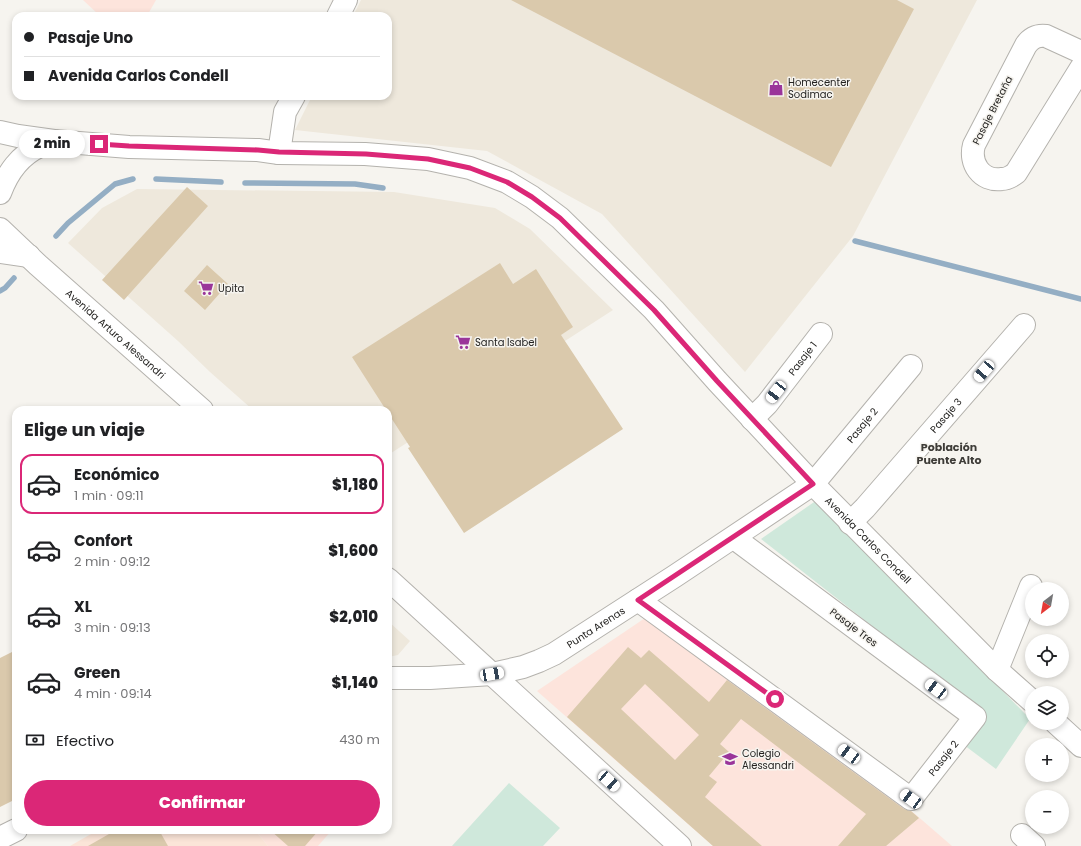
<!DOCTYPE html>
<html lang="es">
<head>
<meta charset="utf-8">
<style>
	:root { --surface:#fff; --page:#f2f2f2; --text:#202124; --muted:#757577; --line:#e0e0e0; --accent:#db2777 }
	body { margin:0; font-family:Poppins,sans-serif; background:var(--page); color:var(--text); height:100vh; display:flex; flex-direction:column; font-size:15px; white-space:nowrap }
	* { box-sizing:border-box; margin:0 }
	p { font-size:13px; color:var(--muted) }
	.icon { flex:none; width:22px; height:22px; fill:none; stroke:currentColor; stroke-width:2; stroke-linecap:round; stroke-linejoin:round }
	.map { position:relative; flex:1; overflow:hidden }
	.drawer { position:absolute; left:12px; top:406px; width:380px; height:428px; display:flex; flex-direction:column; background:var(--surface); border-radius:12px; box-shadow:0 2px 6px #0003 }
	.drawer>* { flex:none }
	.top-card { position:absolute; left:12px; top:12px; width:380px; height:88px; border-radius:12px; box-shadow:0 2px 6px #0003; display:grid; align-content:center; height:88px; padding:0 12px; background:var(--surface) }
	.needle { width:26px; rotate:211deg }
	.fabs { position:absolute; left:1025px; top:582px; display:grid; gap:8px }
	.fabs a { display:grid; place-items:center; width:44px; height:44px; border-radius:50%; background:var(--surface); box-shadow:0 2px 6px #0003; font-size:20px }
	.end { position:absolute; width:18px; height:18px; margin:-9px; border:5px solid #db2777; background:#fff; box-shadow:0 0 0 2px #fff }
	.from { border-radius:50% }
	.bubble { position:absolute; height:28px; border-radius:14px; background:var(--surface); box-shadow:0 2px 6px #0003; font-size:13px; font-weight:800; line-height:28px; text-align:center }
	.car { position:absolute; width:12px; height:24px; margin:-12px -6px; border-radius:5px; box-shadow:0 0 3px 1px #0007; background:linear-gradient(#fff 24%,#345 0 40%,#fff 0 76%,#345 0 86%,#fff 0) }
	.top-card b { display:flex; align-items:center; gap:14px; height:38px; font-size:15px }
	.top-card b+b { border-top:1px solid var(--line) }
	.top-card i { width:10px; height:10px; background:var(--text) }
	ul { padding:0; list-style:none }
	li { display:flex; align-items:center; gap:12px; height:60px; margin:0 8px 6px; padding:0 4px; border:2px solid transparent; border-radius:12px }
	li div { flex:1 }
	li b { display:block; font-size:15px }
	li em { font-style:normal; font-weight:800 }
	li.selected { border-color:var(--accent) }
	li>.icon { width:36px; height:36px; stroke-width:1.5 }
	h2 { padding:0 12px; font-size:18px; line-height:48px }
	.pay { display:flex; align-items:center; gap:10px; height:44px; padding:0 12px; font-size:15px }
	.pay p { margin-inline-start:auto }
	.action { display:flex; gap:8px; margin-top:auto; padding:8px 12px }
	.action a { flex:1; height:46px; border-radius:24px; background:var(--accent); color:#fff; font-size:16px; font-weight:800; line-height:46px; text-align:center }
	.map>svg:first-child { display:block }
</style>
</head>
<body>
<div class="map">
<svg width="1081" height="846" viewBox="0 0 1081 846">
	<rect width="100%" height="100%" fill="#f6f4ef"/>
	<path fill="#eee8dc" d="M 361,0 L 977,0 L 853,236 L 745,372 L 602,214 L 487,151 L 295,130 L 312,96 L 388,96 L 388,16 L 353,16 Z
		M 137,189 L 394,192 L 495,208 L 530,229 L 613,310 L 388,455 L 388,410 L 253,410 L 210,372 L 178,341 L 68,243 L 102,208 Z
		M 388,621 L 410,641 L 398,655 L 388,657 Z"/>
	<path fill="#fde4dc" d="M 83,0 L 156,0 L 147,16 L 100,16 Z
		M 651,614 L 900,801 L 952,846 L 713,846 L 537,691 Z
		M 255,830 L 332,830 L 318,846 L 268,846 Z"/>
	<path fill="#fbe5d8" d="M 98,830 L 255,830 L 268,846 L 70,846 Z"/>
	<path fill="#cfe8db" d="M 817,500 L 1030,719 L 996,769 L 964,745 L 987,716 L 761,539 Z
		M 509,783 L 560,828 L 543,846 L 452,846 Z"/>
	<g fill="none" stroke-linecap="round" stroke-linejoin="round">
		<path stroke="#94aec4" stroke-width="5.5" d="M 156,179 L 221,182
			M 245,183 L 355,184 L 383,188
			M 56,236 L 68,223 L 115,184 L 133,179
			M 855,241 L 1081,299
			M 0,291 L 5,288 L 14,278"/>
	</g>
	<path fill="#dac9ac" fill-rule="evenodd" d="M 511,0 L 897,0 L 914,9 L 831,167 Z
		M 187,187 L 208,206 L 124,300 L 102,280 Z
		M 500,263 L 513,284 L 536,269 L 573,327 L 561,335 L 623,429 L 464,533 L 408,448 L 410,447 L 388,413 L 388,410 L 386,410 L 352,357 Z
		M 207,265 L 228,284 L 205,310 L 184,291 Z
		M 628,647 L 641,658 L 649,650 L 709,702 L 727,680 L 904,809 L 911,811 L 919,818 L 886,846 L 838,846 L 866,814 L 741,719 L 720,744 L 729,752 L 709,776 L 717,782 L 705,797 L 762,846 L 713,846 L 567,717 ZM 645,684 L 699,735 L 675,760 L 621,709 Z
		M 16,650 L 16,799 L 0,807 L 0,658 Z
		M 116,830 L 159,830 L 168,846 L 88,846 Z
		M 270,830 L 319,830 L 305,846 L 288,846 Z"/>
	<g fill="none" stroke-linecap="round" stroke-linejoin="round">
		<g stroke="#b4b2ad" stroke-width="24">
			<g id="minor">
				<path d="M 338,16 L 346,0"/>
				<path d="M 1081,52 L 1046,36 C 1037,35 1031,38 1026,45 L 974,145 C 969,163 981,182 1002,179 C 1007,179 1012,176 1016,173 L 1081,68"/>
				<path d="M 279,153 L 285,112 L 294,96"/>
				<path d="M 0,252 L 29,256"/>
				<path id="s1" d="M 752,419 L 767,404 L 821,334"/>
				<path id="s2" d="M 850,523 L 865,508 L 1024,325"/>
				<path id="s3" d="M 638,600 L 911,799 L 975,717 L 734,538"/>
				<path d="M 997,670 L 1031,586"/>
				<path id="s4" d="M 388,678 L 430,678 L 492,674 L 523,667 L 539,661 L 554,654 L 675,576 L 813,484 L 911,366"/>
				<path d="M 1022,835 L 1034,846"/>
				<path d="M 0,838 L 16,830"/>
			</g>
		</g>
		<g stroke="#b4b2ad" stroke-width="24">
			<g id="major">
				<path id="s5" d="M 0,132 L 18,136 L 54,141 L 129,147 L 258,150 L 279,153 L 365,154 L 428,159 L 470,168 L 507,182 L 532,197 L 560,218 L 654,310 L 717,381 L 813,484 L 997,670 L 1032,701"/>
				<path d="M 0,193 C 7,174 20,155 40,146 C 44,144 50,143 54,141"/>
				<path id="s6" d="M 0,229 L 38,265 L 202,410"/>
				<path d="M 388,579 L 680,846"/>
				<path d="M 1056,723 L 1081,746"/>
			</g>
		</g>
		<use href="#minor" stroke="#fff" stroke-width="22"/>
		<use href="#major" stroke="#fff" stroke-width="22"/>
	</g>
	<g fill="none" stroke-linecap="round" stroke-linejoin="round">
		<path stroke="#db2777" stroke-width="5" d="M 99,144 L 129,146 L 258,150 L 279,152 L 366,154 L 428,159 L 470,168 L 507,182 L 532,197 L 560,218 L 654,310 L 717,381 L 813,484 L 638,600 L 775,699"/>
	</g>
	<defs>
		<g id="shop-bare" transform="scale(1.2)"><path d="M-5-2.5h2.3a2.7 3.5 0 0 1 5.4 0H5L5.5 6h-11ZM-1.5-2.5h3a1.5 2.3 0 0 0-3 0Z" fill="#9a359a" stroke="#f6f4ef" stroke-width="2.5" paint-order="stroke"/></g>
		<g id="supermarket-bare" transform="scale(1.2)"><path d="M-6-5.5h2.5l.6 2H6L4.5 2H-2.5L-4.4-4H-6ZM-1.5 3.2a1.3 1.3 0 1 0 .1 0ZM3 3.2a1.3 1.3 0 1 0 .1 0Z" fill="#9a359a" stroke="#f6f4ef" stroke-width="2.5" paint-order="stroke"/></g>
		<g id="school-bare" transform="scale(1.2)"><path d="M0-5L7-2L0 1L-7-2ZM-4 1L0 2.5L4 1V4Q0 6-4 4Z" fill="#9a359a" stroke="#f6f4ef" stroke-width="2.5" paint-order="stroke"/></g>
	</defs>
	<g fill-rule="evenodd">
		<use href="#shop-bare" x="776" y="88"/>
		<use href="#supermarket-bare" x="206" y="288"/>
		<use href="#supermarket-bare" x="463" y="342"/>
		<use href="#school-bare" x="730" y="759"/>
	</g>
	<g text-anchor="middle" stroke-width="3" stroke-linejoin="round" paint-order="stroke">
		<g font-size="10" fill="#242321" stroke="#f6f4ef" text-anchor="start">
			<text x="788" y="86">Homecenter<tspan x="788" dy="12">Sodimac</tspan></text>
			<text x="218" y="292">Upita</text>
			<text x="475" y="346">Santa Isabel</text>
			<text x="742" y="757">Colegio<tspan x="742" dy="12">Alessandri</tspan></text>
		</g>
		<g font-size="10" fill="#242321" stroke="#f6f4ef">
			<text transform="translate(992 110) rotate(-63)" y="4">Pasaje Bretaña</text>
			<text dy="4" stroke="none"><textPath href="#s6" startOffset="156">Avenida Arturo Alessandri</textPath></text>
			<text dy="4" stroke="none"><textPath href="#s1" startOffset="79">Pasaje 1</textPath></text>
			<text dy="4" stroke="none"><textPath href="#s2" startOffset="144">Pasaje 3</textPath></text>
			<text dy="4" stroke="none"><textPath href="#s4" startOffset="556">Pasaje 2</textPath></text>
			<text dy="4" stroke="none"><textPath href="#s5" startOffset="1022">Avenida Carlos Condell</textPath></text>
			<text dy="4" stroke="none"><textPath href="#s4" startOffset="219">Punta Arenas</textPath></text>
			<text transform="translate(854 627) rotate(37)" y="4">Pasaje Tres</text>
			<text dy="4" stroke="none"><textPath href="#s3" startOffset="390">Pasaje 2</textPath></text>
		</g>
		<g font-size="11" font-weight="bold" fill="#3e3c38" stroke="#f6f4ef">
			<text x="949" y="451">Población<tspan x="949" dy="13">Puente Alto</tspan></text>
		</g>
	</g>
</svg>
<div class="fabs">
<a><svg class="needle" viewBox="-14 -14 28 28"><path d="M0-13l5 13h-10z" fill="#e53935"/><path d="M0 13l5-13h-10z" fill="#757577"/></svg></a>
<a><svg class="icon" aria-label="locate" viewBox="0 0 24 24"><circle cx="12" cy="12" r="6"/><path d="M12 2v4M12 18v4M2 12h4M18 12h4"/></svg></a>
<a><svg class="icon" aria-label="layers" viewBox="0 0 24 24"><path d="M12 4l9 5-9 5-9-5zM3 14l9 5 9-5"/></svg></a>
<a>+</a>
<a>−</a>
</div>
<i class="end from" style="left:775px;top:699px"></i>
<i class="end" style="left:99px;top:144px"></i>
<div class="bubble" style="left:19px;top:130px;width:66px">2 min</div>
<i class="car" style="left:984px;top:371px;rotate:221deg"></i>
<i class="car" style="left:776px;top:392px;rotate:218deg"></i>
<i class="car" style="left:492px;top:674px;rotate:80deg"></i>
<i class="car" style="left:936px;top:689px;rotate:307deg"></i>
<i class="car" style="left:849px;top:754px;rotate:306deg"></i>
<i class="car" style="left:609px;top:781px;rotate:132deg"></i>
<i class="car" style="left:911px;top:799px;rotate:306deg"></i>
<div class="top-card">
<b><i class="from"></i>Pasaje Uno</b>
<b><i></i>Avenida Carlos Condell</b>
</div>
<section class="drawer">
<h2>Elige un viaje</h2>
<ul>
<li class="selected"><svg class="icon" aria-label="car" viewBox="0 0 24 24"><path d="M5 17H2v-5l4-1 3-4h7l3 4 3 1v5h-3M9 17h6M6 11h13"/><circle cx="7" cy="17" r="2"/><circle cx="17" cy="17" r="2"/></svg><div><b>Económico</b><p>1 min · 09:11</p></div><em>$1,180</em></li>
<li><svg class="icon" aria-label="car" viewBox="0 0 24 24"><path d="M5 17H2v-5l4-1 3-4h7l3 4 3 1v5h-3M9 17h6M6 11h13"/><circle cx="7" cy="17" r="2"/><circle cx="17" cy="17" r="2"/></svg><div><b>Confort</b><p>2 min · 09:12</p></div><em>$1,600</em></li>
<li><svg class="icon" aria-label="car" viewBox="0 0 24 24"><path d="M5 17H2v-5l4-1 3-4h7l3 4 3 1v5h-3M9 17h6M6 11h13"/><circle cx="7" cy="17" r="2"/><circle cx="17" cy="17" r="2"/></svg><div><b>XL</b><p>3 min · 09:13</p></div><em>$2,010</em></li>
<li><svg class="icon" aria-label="car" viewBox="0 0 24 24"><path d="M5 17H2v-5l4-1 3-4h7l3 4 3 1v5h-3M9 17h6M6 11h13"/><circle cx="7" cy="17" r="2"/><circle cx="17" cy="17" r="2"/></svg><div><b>Green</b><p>4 min · 09:14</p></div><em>$1,140</em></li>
</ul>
<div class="pay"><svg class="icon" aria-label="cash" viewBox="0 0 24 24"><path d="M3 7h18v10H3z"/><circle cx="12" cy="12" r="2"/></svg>Efectivo<p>430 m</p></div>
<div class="action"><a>Confirmar</a></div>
</section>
</div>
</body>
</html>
